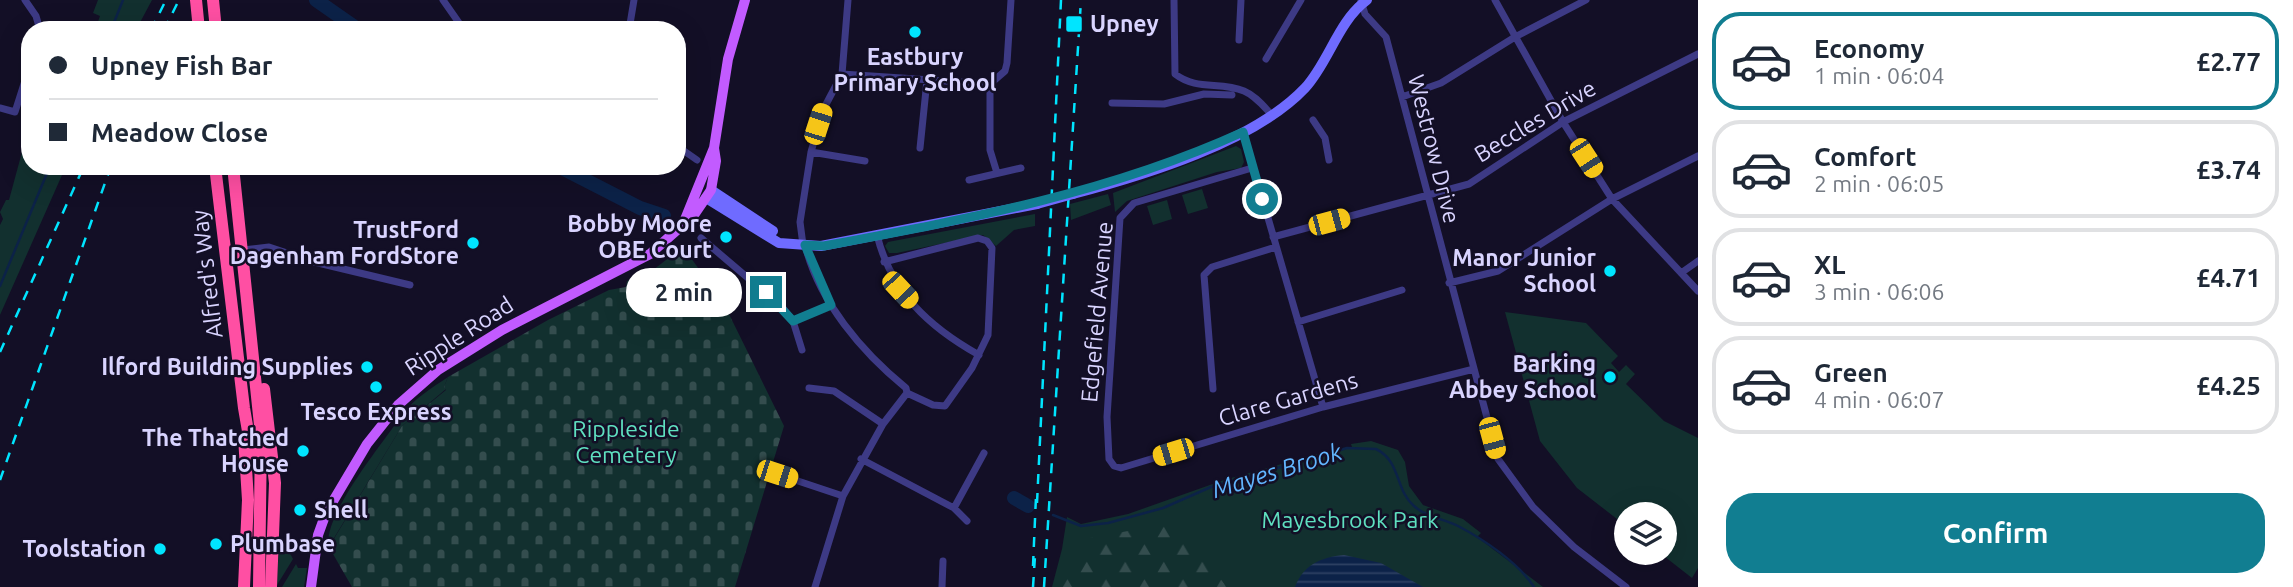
<!DOCTYPE html>
<html lang="en">
<head>
<meta charset="utf-8">
<style>
	:root { --surface:#fff; --page:#f2f2f3; --text:#1f2937; --muted:#747a83; --line:#e0e1e3; --accent:#117e91 }
	body { margin:0; font-family:Ubuntu,sans-serif; background:var(--page); color:var(--text); height:100vh; display:flex; flex-direction:column; font-size:26px; white-space:nowrap }
	* { box-sizing:border-box; margin:0 }
	p { font-size:23px; color:var(--muted) }
	.icon { flex:none; width:38px; height:38px; fill:none; stroke:currentColor; stroke-width:2; stroke-linecap:round; stroke-linejoin:round }
	.map { position:relative; flex:1; overflow:hidden }
	.side { display:flex; flex-direction:column; background:var(--surface); width:595px }
	.side>* { flex:none }
	.hud { position:absolute; left:21px; top:21px; width:665px; height:154px; border-radius:28px; box-shadow:0 7px 28px #0002; display:grid; align-content:center; height:154px; padding:0 28px; background:var(--surface) }
	.tools { position:absolute; left:1614px; top:502px; display:grid; gap:14px }
	.tools a { display:grid; place-items:center; width:63px; height:63px; border-radius:50%; background:var(--surface); box-shadow:0 7px 28px #0002; font-size:35px }
	.end { position:absolute; width:32px; height:32px; margin:-16px; border:9px solid #117e91; background:#fff; box-shadow:0 0 0 4px #fff }
	.from { border-radius:50% }
	.bubble { position:absolute; height:49px; border-radius:24px; background:var(--surface); box-shadow:0 7px 28px #0002; font-size:23px; font-weight:600; line-height:49px; text-align:center }
	.car { position:absolute; width:21px; height:42px; margin:-21px -10px; border-radius:9px; box-shadow:0 0 5px 2px #0007; background:linear-gradient(#f5c518 24%,#345 0 40%,#f5c518 0 76%,#345 0 86%,#f5c518 0) }
	.hud b { display:flex; align-items:center; gap:24px; height:66px; font-size:26px }
	.hud b+b { border-top:2px solid var(--line) }
	.hud i { width:18px; height:18px; background:var(--text) }
	ul { padding:12px 0 0; list-style:none }
	li { display:flex; align-items:center; gap:21px; height:98px; margin:0 14px 10px; padding:0 14px; border:4px solid var(--line); border-radius:28px }
	li div { flex:1 }
	li b { display:block; font-size:26px }
	li em { font-style:normal; font-weight:600 }
	li.on { border-color:var(--accent) }
	li>.icon { width:63px; height:63px; stroke-width:1.5 }
	.button { display:flex; gap:14px; margin-top:auto; padding:14px 28px }
	.button a { flex:1; height:80px; border-radius:28px; background:var(--accent); color:#fff; font-size:28px; font-weight:600; line-height:80px; text-align:center }
	main { display:flex; flex:1; min-height:0 }
	.map>svg:first-child { display:block }
</style>
</head>
<body>
<main>
<div class="map">
<svg width="1698" height="587" viewBox="0 0 1698 587">
	<defs>
		<pattern id="forest-firs" width="22" height="20" patternUnits="userSpaceOnUse" patternTransform="scale(1.75)"><rect width="22" height="20" fill="#12302f"/><path d="M5 1l3.5 6h-7zM16 11l3.5 6h-7z" fill="#344d4e"/></pattern>
		<pattern id="cemetery-stones" width="16" height="16" patternUnits="userSpaceOnUse" patternTransform="scale(1.75)"><rect width="16" height="16" fill="#12302f"/><path d="M2 7V4a2 2 0 0 1 4 0v3zM10 15v-3a2 2 0 0 1 4 0v3z" fill="#344d4e"/></pattern>
		<pattern id="water-rules" width="6" height="5" patternUnits="userSpaceOnUse" patternTransform="scale(1.75)"><rect width="6" height="5" fill="#0c2248"/><path d="M0 2.5h6" fill="none" stroke="#2f4163"/></pattern>
	</defs>
	<rect width="100%" height="100%" fill="#130f26"/>
	<path fill="#12302f" d="M 98,0 L 152,0 L 136,30 L 95,30 L 100,16 L 93,13 Z
		M 1236,146 L 1241,149 L 1244,162 L 1241,168 L 1217,172 L 1127,201 L 1115,212 L 1113,193 Z
		M 22,152 L 30,153 L 30,166 L 66,166 L 0,315 L 0,225 L 3,219 L 0,212 L 6,200 L 9,200 Z
		M 1202,189 L 1208,208 L 1188,214 L 1182,195 Z
		M 1108,194 L 1111,205 L 1071,220 L 1070,204 Z
		M 1167,200 L 1172,219 L 1153,225 L 1147,206 Z
		M 1035,214 L 1035,226 L 1014,230 L 996,246 L 983,235 L 897,253 L 889,253 L 885,246 L 888,242 Z
		M 1505,312 L 1586,323 L 1618,356 L 1611,363 L 1619,372 L 1626,365 L 1635,374 L 1626,384 L 1664,421 L 1698,438 L 1698,568 L 1692,578 L 1660,553 L 1664,553 L 1664,514 L 1626,514 L 1626,526 L 1577,488 L 1540,441 Z
		M 448,377 L 444,387 L 446,389 L 402,426 L 331,543 L 328,543 C 328,509 382,444 402,415 C 412,400 433,387 448,377 Z
		M 1371,441 L 1398,450 L 1405,462 L 1409,486 L 1423,505 L 1463,519 L 1481,533 L 1477,537 L 1543,587 L 1052,587 L 1062,549 L 1067,517 L 1081,524 L 1128,514 L 1224,480 L 1317,454 L 1319,458 L 1352,447 L 1351,444 Z
		M 282,538 L 293,559 L 277,585 L 279,542 Z
		M 296,564 L 298,568 L 307,568 L 304,587 L 282,587 Z"/>
	<path fill="url(#forest-firs)" d="M 1166,516 L 1171,518 L 1227,587 L 1058,587 L 1059,570 L 1066,557 L 1078,557 L 1101,567 L 1101,562 L 1086,546 L 1090,538 L 1128,531 Z"/>
	<path fill="url(#cemetery-stones)" d="M 683,247 L 724,304 L 784,426 L 735,587 L 352,587 L 329,547 L 402,426 L 446,390 L 444,387 L 448,377 L 548,320 L 609,290 L 626,287 L 627,281 L 653,270 Z"/>
	<path fill="url(#water-rules)" d="M 1344,555 L 1381,563 L 1423,587 L 1295,587 C 1303,565 1321,557 1344,555 Z"/>
	<g fill="none" stroke-linecap="round" stroke-linejoin="round">
		<path stroke="#0c2248" stroke-width="2.5" d="M 111,30 L 123,0
			M 0,286 L 50,166
			M 1053,515 L 1081,526 L 1108,523 L 1163,508 L 1211,487 L 1347,448 L 1376,449 C 1401,461 1395,490 1414,506 C 1426,517 1444,519 1458,526 C 1483,539 1519,563 1534,587"/>
		<path stroke="#0c2248" stroke-width="14" d="M 316,0 L 359,30
			M 558,166 L 640,208 L 664,216
			M 1014,498 L 1028,506"/>
		<path stroke="#3d3a85" stroke-width="7" d="M 25,0 L 36,16 L 40,30
			M 443,0 L 464,30
			M 1174,0 L 1175,74 C 1197,91 1220,81 1244,91 C 1256,96 1264,107 1273,116
			M 1495,0 L 1563,122 L 1612,199 L 1698,291
			M 1361,1 L 1365,14 L 1386,37 L 1498,459 L 1533,507 L 1574,547 L 1626,587
			M 629,30 L 634,0
			M 1239,40 L 1241,0
			M 1266,59 L 1301,0
			M 842,74 L 990,84 L 1005,71 L 1007,63 L 1011,0
			M 990,84 L 990,150 L 997,173
			M 1402,97 L 1441,83 L 1515,37 L 1586,0
			M 1112,103 L 1164,104 L 1204,94 L 1232,95
			M 0,108 L 15,112 L 30,65
			M 1313,120 L 1325,138 L 1329,160
			M 1243,132 L 1323,407
			M 677,146 L 697,160
			M 920,148 L 927,80
			M 811,152 L 865,161
			M 1252,168 L 1134,203 L 1120,218 L 1107,417 L 1109,459 L 1114,466 L 1121,468 L 1323,407 L 1474,369
			M 969,180 L 1021,168
			M 877,235 C 891,292 929,327 979,355
			M 1273,237 L 1469,184 L 1563,122 L 1698,54
			M 701,238 L 782,307 L 793,321 L 802,350
			M 803,245 L 800,222 L 811,152 L 823,110 L 842,74 L 848,0
			M 805,245 C 819,302 862,352 906,388 L 907,393 L 933,405 L 945,406 L 972,368 L 988,335 L 992,248 L 987,241 L 978,238 L 884,262
			M 243,250 L 269,247 L 314,262 L 410,285
			M 1681,273 L 1698,261
			M 1449,283 L 1498,271 L 1612,199 L 1698,156
			M 793,321 L 831,305
			M 1298,322 L 1402,290
			M 809,388 L 834,391 L 883,424
			M 1213,389 L 1204,275 L 1212,267 L 1276,247
			M 861,459 L 954,508 L 984,453
			M 777,474 L 843,496
			M 954,508 L 967,521
			M 815,587 L 843,496 L 883,424 L 907,393
			M 942,587 L 943,561"/>
		<path stroke="#6f6bff" stroke-width="10" d="M 711,190 L 773,231
			M 1073,194 C 1145,175 1254,142 1305,88 C 1329,62 1338,21 1367,0
			M 706,198 L 779,243 L 821,246 L 1037,204"/>
		<path stroke="#c25bff" stroke-width="10" d="M 684,222 L 714,148 L 728,59 L 745,0
			M 311,587 L 318,535 L 326,513 L 367,444 L 398,405 L 438,370 L 502,330 L 650,254 L 694,215 L 711,190 L 716,161 L 714,148"/>
		<path stroke="#ff4fa3" stroke-width="12" d="M 196,0 L 199,30
			M 213,0 L 216,30
			M 215,166 L 244,408 L 249,437 L 257,456
			M 233,166 L 261,435 L 259,587
			M 264,389 L 275,483 L 271,587
			M 244,587 L 248,500 L 244,437"/>
		<path stroke="#00e5ff" stroke-width="2.5" stroke-dasharray="10 9" stroke-linecap="butt" d="M 151,30 L 166,0
			M 164,30 L 179,0
			M 0,352 L 84,166
			M 0,480 L 111,166
			M 1037,503 L 1061,0
			M 1033,566 L 1036,496
			M 1033,587 L 1035,556
			M 1044,587 L 1081,0"/>
		<path stroke="#6f6bff" stroke-width="10" d="M 1037,204 L 1073,194"/>
	</g>
	<g fill="none" stroke-linecap="round" stroke-linejoin="round">
		<path stroke="#117e91" stroke-width="9" d="M 766,292 L 793,321 L 831,305 L 805,245 L 824,246 C 968,219 1109,193 1243,132 L 1262,199"/>
	</g>
	<g fill="#00e5ff" stroke="#130f26" stroke-width="2.5">
		<rect x="1065" y="15" width="18" height="18" rx="3.5"/>
		<circle cx="915" cy="32" r="7"/>
		<circle cx="726" cy="237" r="7"/>
		<circle cx="473" cy="243" r="7"/>
		<circle cx="1610" cy="271" r="7"/>
		<circle cx="367" cy="367" r="7"/>
		<circle cx="1610" cy="377" r="7"/>
		<circle cx="376" cy="387" r="7"/>
		<circle cx="303" cy="451" r="7"/>
		<circle cx="300" cy="510" r="7"/>
		<circle cx="216" cy="544" r="7"/>
		<circle cx="160" cy="549" r="7"/>
	</g>
	<g text-anchor="middle" stroke-width="5" stroke-linejoin="round" paint-order="stroke">
		<g font-size="23" font-weight="bold" fill="#d9d4ff" stroke="#130f26" text-anchor="end">
			<text x="1090" y="32" text-anchor="start">Upney</text>
			<text x="915" y="65" text-anchor="middle">Eastbury<tspan x="915" dy="26">Primary School</tspan></text>
			<text x="712" y="232">Bobby Moore<tspan x="712" dy="26">OBE Court</tspan></text>
			<text x="459" y="238">TrustFord<tspan x="459" dy="26">Dagenham FordStore</tspan></text>
			<text x="1596" y="266">Manor Junior<tspan x="1596" dy="26">School</tspan></text>
			<text x="1596" y="372">Barking<tspan x="1596" dy="26">Abbey School</tspan></text>
			<text x="353" y="375">Ilford Building Supplies</text>
			<text x="376" y="420" text-anchor="middle">Tesco Express</text>
			<text x="289" y="446">The Thatched<tspan x="289" dy="26">House</tspan></text>
			<text x="314" y="518" text-anchor="start">Shell</text>
			<text x="230" y="552" text-anchor="start">Plumbase</text>
			<text x="146" y="557">Toolstation</text>
		</g>
		<g font-size="23" fill="#d9d4ff" stroke="#130f26">
			<text transform="translate(1535 121) rotate(-31)" y="8">Beccles Drive</text>
			<text transform="translate(1434 149) rotate(76)" y="8">Westrow Drive</text>
			<text transform="translate(207 274) rotate(-97)" y="8">Alfred's Way</text>
			<text transform="translate(1097 312) rotate(-85)" y="8">Edgefield Avenue</text>
			<text transform="translate(459 336) rotate(-33)" y="8">Ripple Road</text>
			<text transform="translate(1288 399) rotate(-16)" y="8">Clare Gardens</text>
		</g>
		<g font-size="23" fill="#5fe0c0" stroke="#130f26">
			<text x="626" y="437">Rippleside<tspan x="626" dy="26">Cemetery</tspan></text>
			<text x="1350" y="528">Mayesbrook Park</text>
		</g>
		<g font-size="24" font-style="italic" fill="#62b6ff" stroke="#130f26">
			<text transform="translate(1277 471) rotate(-17)" y="8">Mayes Brook</text>
		</g>
	</g>
</svg>
<div class="tools">
<a><svg class="icon" aria-label="layers" viewBox="0 0 24 24"><path d="M12 4l9 5-9 5-9-5zM3 14l9 5 9-5"/></svg></a>
</div>
<i class="end from" style="left:1262px;top:199px"></i>
<i class="end" style="left:766px;top:292px"></i>
<div class="bubble" style="left:626px;top:268px;width:116px">2 min</div>
<i class="car" style="left:818px;top:124px;rotate:18deg"></i>
<i class="car" style="left:1586px;top:158px;rotate:147deg"></i>
<i class="car" style="left:1329px;top:222px;rotate:75deg"></i>
<i class="car" style="left:900px;top:290px;rotate:137deg"></i>
<i class="car" style="left:1492px;top:438px;rotate:165deg"></i>
<i class="car" style="left:1173px;top:452px;rotate:253deg"></i>
<i class="car" style="left:777px;top:474px;rotate:108deg"></i>
<div class="hud">
<b><i class="from"></i>Upney Fish Bar</b>
<b><i></i>Meadow Close</b>
</div>
</div>
<section class="side">
<ul>
<li class="on"><svg class="icon" aria-label="car" viewBox="0 0 24 24"><path d="M5 17H2v-5l4-1 3-4h7l3 4 3 1v5h-3M9 17h6M6 11h13"/><circle cx="7" cy="17" r="2"/><circle cx="17" cy="17" r="2"/></svg><div><b>Economy</b><p>1 min · 06:04</p></div><em>£2.77</em></li>
<li><svg class="icon" aria-label="car" viewBox="0 0 24 24"><path d="M5 17H2v-5l4-1 3-4h7l3 4 3 1v5h-3M9 17h6M6 11h13"/><circle cx="7" cy="17" r="2"/><circle cx="17" cy="17" r="2"/></svg><div><b>Comfort</b><p>2 min · 06:05</p></div><em>£3.74</em></li>
<li><svg class="icon" aria-label="car" viewBox="0 0 24 24"><path d="M5 17H2v-5l4-1 3-4h7l3 4 3 1v5h-3M9 17h6M6 11h13"/><circle cx="7" cy="17" r="2"/><circle cx="17" cy="17" r="2"/></svg><div><b>XL</b><p>3 min · 06:06</p></div><em>£4.71</em></li>
<li><svg class="icon" aria-label="car" viewBox="0 0 24 24"><path d="M5 17H2v-5l4-1 3-4h7l3 4 3 1v5h-3M9 17h6M6 11h13"/><circle cx="7" cy="17" r="2"/><circle cx="17" cy="17" r="2"/></svg><div><b>Green</b><p>4 min · 06:07</p></div><em>£4.25</em></li>
</ul>
<div class="button"><a>Confirm</a></div>
</section>
</main>
</body>
</html>
